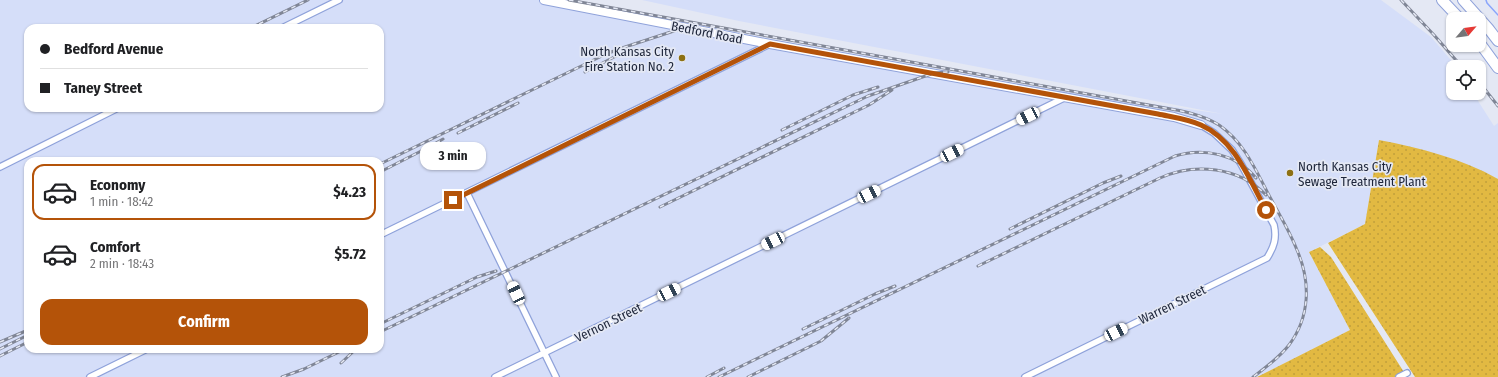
<!DOCTYPE html>
<html lang="en">
<head>
<meta charset="utf-8">
<style>
	:root { --surface:#fff; --page:#f6f6f6; --text:#202124; --muted:#757577; --line:#e0e0e0; --accent:#b45309 }
	body { margin:0; font-family:"Fira Sans Condensed",sans-serif; background:var(--page); color:var(--text); height:100vh; display:flex; flex-direction:column; font-size:15px; white-space:nowrap }
	* { box-sizing:border-box; margin:0 }
	p { font-size:13px; color:var(--muted) }
	.icon { flex:none; width:22px; height:22px; fill:none; stroke:currentColor; stroke-width:2; stroke-linecap:round; stroke-linejoin:round }
	.map { position:relative; flex:1; overflow:hidden }
	.side { position:absolute; left:24px; top:157px; width:360px; height:196px; display:flex; flex-direction:column; background:var(--surface); border-radius:12px; box-shadow:0 1px 3px #0004 }
	.side>* { flex:none }
	.top-card { position:absolute; left:24px; top:24px; width:360px; height:88px; border-radius:12px; box-shadow:0 1px 3px #0004; display:grid; align-content:center; height:88px; padding:0 16px; background:var(--surface) }
	.needle { width:26px; rotate:62deg }
	.buttons { position:absolute; left:1446px; top:12px; display:grid; gap:8px }
	.buttons a { display:grid; place-items:center; width:40px; height:40px; border-radius:8px; background:var(--surface); box-shadow:0 1px 3px #0004; font-size:20px }
	.end { position:absolute; width:18px; height:18px; margin:-9px; border:5px solid #b45309; background:#fff; box-shadow:0 0 0 2px #fff }
	.from { border-radius:50% }
	.bubble { position:absolute; height:28px; border-radius:12px; background:var(--surface); box-shadow:0 1px 3px #0004; font-size:13px; font-weight:700; line-height:28px; text-align:center }
	.car { position:absolute; width:12px; height:24px; margin:-12px -6px; border-radius:5px; box-shadow:0 0 3px 1px #0007; background:linear-gradient(#fff 24%,#345 0 40%,#fff 0 76%,#345 0 86%,#fff 0) }
	.top-card b { display:flex; align-items:center; gap:14px; height:38px; font-size:15px }
	.top-card b+b { border-top:1px solid var(--line) }
	.top-card i { width:10px; height:10px; background:var(--text) }
	ul { padding:7px 0 0; list-style:none }
	li { display:flex; align-items:center; gap:12px; height:56px; margin:0 8px 6px; padding:0 8px; border:2px solid transparent; border-radius:12px }
	li div { flex:1 }
	li b { display:block; font-size:15px }
	li em { font-style:normal; font-weight:700 }
	li.selected { border-color:var(--accent) }
	li>.icon { width:36px; height:36px; stroke-width:1.5 }
	.primary-button { display:flex; gap:8px; margin-top:auto; padding:8px 16px }
	.primary-button a { flex:1; height:46px; border-radius:12px; background:var(--accent); color:#fff; font-size:16px; font-weight:700; line-height:46px; text-align:center }
	.map>svg:first-child { display:block }
</style>
</head>
<body>
<div class="map">
<svg width="1498" height="377" viewBox="0 0 1498 377">
	<defs>
		<pattern id="grass-dots" width="8" height="8" patternUnits="userSpaceOnUse"><rect width="8" height="8" fill="#e2b942"/><path d="M2 2h.1M6 6h.1" fill="none" stroke="#c19f3b" stroke-width="1.8" stroke-linecap="round"/></pattern>
	</defs>
	<rect width="100%" height="100%" fill="#e4e8f4"/>
	<path fill="#d5def9" fill-rule="evenodd" d="M 0,0 L 546,0 L 934,73 L 1223,114 L 739,21 L 642,0 L 1381,0 L 1431,37 L 1457,67 L 1453,67 L 1453,93 L 1473,93 L 1494,126 L 1498,123 L 1498,179 L 1492,176 L 1379,140 L 1365,224 L 1309,252 L 1350,330 L 1257,377 L 0,377 ZM 28,28 L 380,28 L 380,108 L 28,108 ZM 28,161 L 380,161 L 380,349 L 28,349 Z"/>
	<path fill="url(#grass-dots)" d="M 1379,140 C 1420,148 1461,158 1498,179 L 1498,377 L 1415,377 L 1328,243 L 1365,224 Z
		M 1320,247 L 1331,257 L 1407,377 L 1257,377 L 1350,330 L 1309,252 Z"/>
	<g fill="none" stroke-linecap="round" stroke-linejoin="round">
		<path stroke="#8aa5fb" stroke-width="1.5" d="M 1486,0 L 1487,3 L 1498,15"/>
		<g stroke="#8fa2da" stroke-width="8">
			<path id="street" d="M 282,28 L 339,0
				M 0,167 L 118,108
				M 467,193 L 556,377
				M 380,235 L 770,44
				M 90,377 L 147,349
				M 495,377 L 1066,97
				M 1025,377 L 1267,258 C 1274,247 1277,238 1274,225 L 1241,164 L 1232,150 L 1214,133 L 1201,125
				M 1399,377 L 1407,373"/>
		</g>
		<g stroke="#8fa2da" stroke-width="10">
			<path id="secondary" d="M 544,0 L 770,44 L 1174,117 L 1201,125"/>
		</g>
		<g stroke="#8fa2da" stroke-width="12">
			<path id="highway" d="M 1442,0 L 1460,19
				M 1463,0 L 1488,28 L 1498,41
				M 1479,42 L 1498,68"/>
		</g>
		<use href="#street" stroke="#fff" stroke-width="5.5"/>
		<use href="#secondary" stroke="#fff" stroke-width="8"/>
		<use href="#highway" stroke="#fff" stroke-width="10"/>
		<g stroke="#808696" stroke-width="3">
			<path id="rail" d="M 569,0 L 1143,104 C 1168,109 1197,111 1219,125 C 1245,143 1256,171 1271,199 C 1280,216 1290,232 1297,250 C 1311,282 1310,317 1289,345 C 1279,358 1265,368 1253,377
				M 1401,0 L 1434,35 L 1462,67
				M 251,28 L 308,0
				M 585,72 L 618,55
				M 1479,82 L 1498,106
				M 782,130 L 853,95 L 878,87
				M 458,133 L 518,103
				M 380,164 L 606,54 L 622,48 L 683,28 L 697,26
				M 380,172 L 429,147 L 443,139
				M 660,207 L 869,105 L 892,90
				M 1010,229 L 1103,183 L 1121,176
				M 978,266 L 1160,178 C 1195,162 1239,167 1266,195
				M 380,324 L 477,277 L 496,271
				M 803,329 L 875,294 L 895,286
				M 380,332 L 868,96 L 934,73 L 948,72
				M 0,342 L 28,330
				M 0,349 L 28,335
				M 0,356 L 28,342
				M 341,363 L 356,349
				M 282,377 L 304,369 L 345,349
				M 707,377 L 724,368
				M 719,377 L 1175,156 C 1204,147 1236,154 1256,178
				M 748,377 L 821,341 L 849,318"/>
		</g>
		<use href="#rail" stroke="#e4e8f4" stroke-width="1.5" stroke-dasharray="4.5" stroke-linecap="butt"/>
	</g>
	<g fill="none" stroke-linecap="round" stroke-linejoin="round">
		<path stroke="#b45309" stroke-width="5" d="M 453,200 L 770,44 L 1158,114 C 1172,117 1188,119 1201,125 C 1235,140 1249,179 1266,210"/>
	</g>
	<g fill="#8d7013" stroke="#e4e8f4" stroke-width="1.5">
		<circle cx="682" cy="58" r="4"/>
		<circle cx="1290" cy="173" r="4"/>
	</g>
	<g text-anchor="middle" stroke-width="3.5" stroke-linejoin="round" paint-order="stroke">
		<g font-size="13" fill="#1d253a" stroke="#e4e8f4">
			<text transform="translate(707 32) rotate(11)" y="5">Bedford Road</text>
			<text transform="translate(1172 304) rotate(-26)" y="5">Warren Street</text>
			<text transform="translate(608 322) rotate(-26)" y="5">Vernon Street</text>
		</g>
		<g font-size="13" fill="#1d253a" stroke="#e4e8f4" text-anchor="end">
			<text x="674" y="56">North Kansas City<tspan x="674" dy="15">Fire Station No. 2</tspan></text>
			<text x="1298" y="171" text-anchor="start">North Kansas City<tspan x="1298" dy="15">Sewage Treatment Plant</tspan></text>
		</g>
	</g>
</svg>
<div class="buttons">
<a><svg class="needle" viewBox="-14 -14 28 28"><path d="M0-13l5 13h-10z" fill="#e53935"/><path d="M0 13l5-13h-10z" fill="#757577"/></svg></a>
<a><svg class="icon" aria-label="locate" viewBox="0 0 24 24"><circle cx="12" cy="12" r="6"/><path d="M12 2v4M12 18v4M2 12h4M18 12h4"/></svg></a>
</div>
<i class="end from" style="left:1266px;top:210px"></i>
<i class="end" style="left:453px;top:200px"></i>
<div class="bubble" style="left:420px;top:142px;width:66px">3 min</div>
<i class="car" style="left:1028px;top:116px;rotate:244deg"></i>
<i class="car" style="left:952px;top:153px;rotate:64deg"></i>
<i class="car" style="left:869px;top:194px;rotate:64deg"></i>
<i class="car" style="left:773px;top:241px;rotate:244deg"></i>
<i class="car" style="left:669px;top:292px;rotate:64deg"></i>
<i class="car" style="left:516px;top:293px;rotate:335deg"></i>
<i class="car" style="left:1116px;top:332px;rotate:64deg"></i>
<div class="top-card">
<b><i class="from"></i>Bedford Avenue</b>
<b><i></i>Taney Street</b>
</div>
<section class="side">
<ul>
<li class="selected"><svg class="icon" aria-label="car" viewBox="0 0 24 24"><path d="M5 17H2v-5l4-1 3-4h7l3 4 3 1v5h-3M9 17h6M6 11h13"/><circle cx="7" cy="17" r="2"/><circle cx="17" cy="17" r="2"/></svg><div><b>Economy</b><p>1 min · 18:42</p></div><em>$4.23</em></li>
<li><svg class="icon" aria-label="car" viewBox="0 0 24 24"><path d="M5 17H2v-5l4-1 3-4h7l3 4 3 1v5h-3M9 17h6M6 11h13"/><circle cx="7" cy="17" r="2"/><circle cx="17" cy="17" r="2"/></svg><div><b>Comfort</b><p>2 min · 18:43</p></div><em>$5.72</em></li>
</ul>
<div class="primary-button"><a>Confirm</a></div>
</section>
</div>
</body>
</html>
